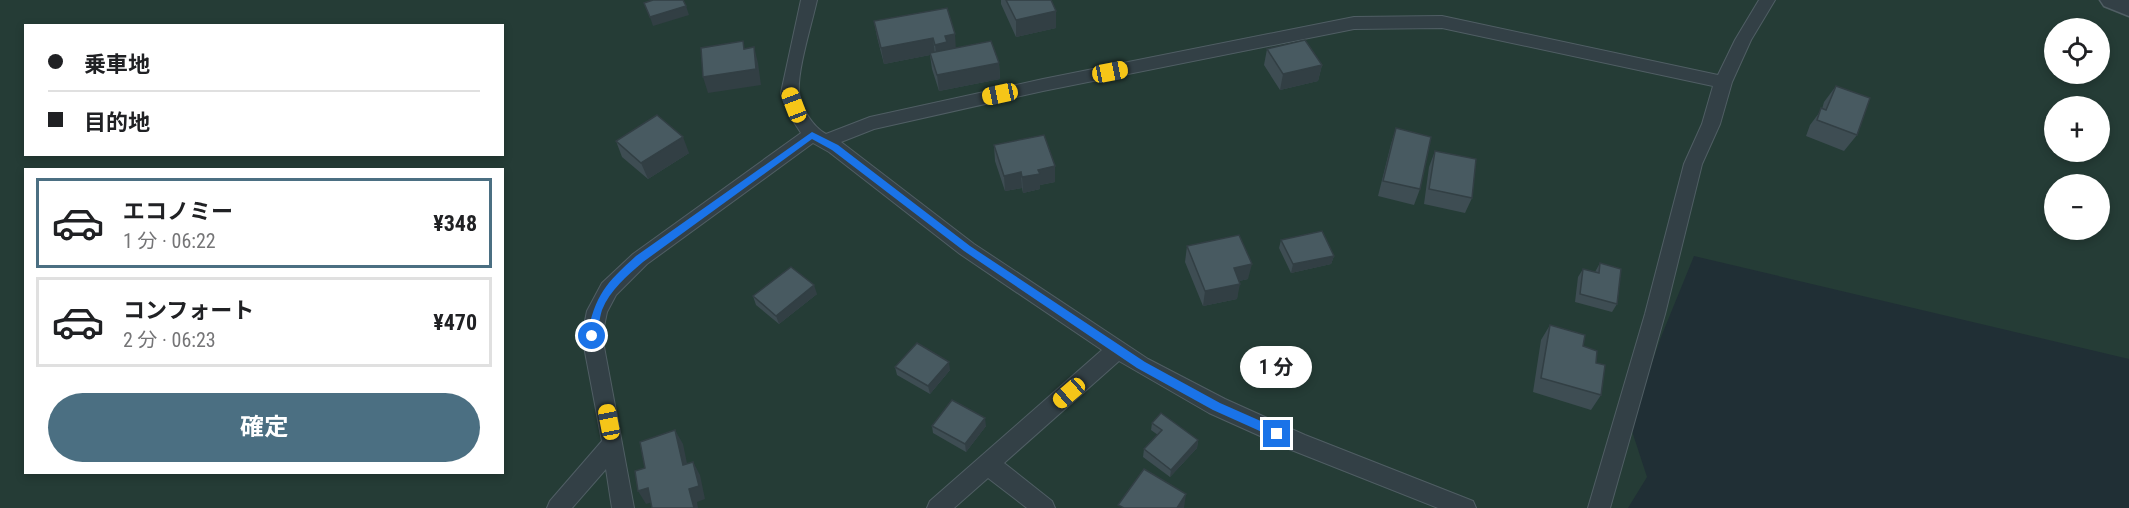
<!DOCTYPE html>
<html lang="ja">
<head>
<meta charset="utf-8">
<style>
	:root { --surface:#fff; --page:#f6f6f6; --text:#202124; --muted:#757577; --line:#e0e0e0; --accent:#4b6f82 }
	body { margin:0; font-family:"Roboto Condensed","Noto Sans JP",sans-serif; background:var(--page); color:var(--text); height:100vh; display:flex; flex-direction:column; font-size:22px; white-space:nowrap }
	* { box-sizing:border-box; margin:0 }
	p { font-size:20px; color:var(--muted) }
	.icon { flex:none; width:33px; height:33px; fill:none; stroke:currentColor; stroke-width:2; stroke-linecap:round; stroke-linejoin:round }
	.map { position:relative; flex:1; overflow:hidden }
	.sheet { position:absolute; left:24px; top:168px; width:480px; height:306px; display:flex; flex-direction:column; background:var(--surface); border-radius:0px; box-shadow:0 3px 9px #0003 }
	.sheet>* { flex:none }
	.hud { position:absolute; left:24px; top:24px; width:480px; height:132px; border-radius:0px; box-shadow:0 3px 9px #0003; display:grid; align-content:center; height:132px; padding:0 24px; background:var(--surface) }
	.buttons { position:absolute; left:2044px; top:18px; display:grid; gap:12px }
	.buttons a { display:grid; place-items:center; width:66px; height:66px; border-radius:50%; background:var(--surface); box-shadow:0 3px 9px #0003; font-size:30px }
	.end { position:absolute; width:27px; height:27px; margin:-14px; border:8px solid #1a73e8; background:#fff; box-shadow:0 0 0 3px #fff }
	.from { border-radius:50% }
	.bubble { position:absolute; height:42px; border-radius:21px; background:var(--surface); box-shadow:0 3px 9px #0003; font-size:20px; font-weight:700; line-height:42px; text-align:center }
	.car { position:absolute; width:18px; height:36px; margin:-18px -9px; border-radius:8px; box-shadow:0 0 4px 2px #0007; background:linear-gradient(#f5c518 24%,#345 0 40%,#f5c518 0 76%,#345 0 86%,#f5c518 0) }
	.hud b { display:flex; align-items:center; gap:21px; height:57px; font-size:22px }
	.hud b+b { border-top:2px solid var(--line) }
	.hud i { width:15px; height:15px; background:var(--text) }
	ul { padding:10px 0 0; list-style:none }
	li { display:flex; align-items:center; gap:18px; height:90px; margin:0 12px 9px; padding:0 12px; border:3px solid var(--line); border-radius:0px }
	li div { flex:1 }
	li b { display:block; font-size:22px }
	li em { font-style:normal; font-weight:700 }
	li.current { border-color:var(--accent) }
	li>.icon { width:54px; height:54px; stroke-width:1.5 }
	.button { display:flex; gap:12px; margin-top:auto; padding:12px 24px }
	.button a { flex:1; height:69px; border-radius:36px; background:var(--accent); color:#fff; font-size:24px; font-weight:700; line-height:69px; text-align:center }
	.map>svg:first-child { display:block }
</style>
</head>
<body>
<div class="map">
<svg width="2129" height="508" viewBox="0 0 2129 508">
	<rect width="100%" height="100%" fill="#202f35"/>
	<path fill="#253c36" fill-rule="evenodd" d="M 0,0 L 2129,0 L 2129,359 L 1694,256 L 1661,337 L 1630,425 L 1647,477 L 1628,508 L 0,508 ZM 26,26 L 502,26 L 502,154 L 26,154 ZM 2055,28 L 2100,28 L 2100,74 L 2055,74 ZM 2055,106 L 2100,106 L 2100,152 L 2055,152 ZM 26,170 L 502,170 L 502,472 L 26,472 ZM 2055,184 L 2100,184 L 2100,230 L 2055,230 Z"/>
	<g fill="none" stroke-linecap="round" stroke-linejoin="round">
		<g stroke="#505e64" stroke-width="2">
			<path id="service" d="M 801,0 L 817,0 C 812,23 797,71 799,92 C 800,107 813,127 826,134 L 870,117 L 1043,79 L 1354,17 L 1442,16 L 1718,75 L 1735,40 L 1759,0 L 1775,0 L 1751,40 L 1732,82 L 1720,124 L 1702,164 L 1665,314 L 1610,508 L 1588,508 L 1645,314 L 1684,164 L 1702,124 L 1713,86 L 1442,28 L 1354,29 L 1043,91 L 874,129 L 841,142 L 974,244 L 1148,359 L 1225,399 L 1305,435 L 1473,501 L 1476,508 L 1438,508 L 1289,449 L 1209,413 L 1119,361 L 1004,463 L 1052,501 L 1055,508 L 1027,508 L 988,478 L 954,508 L 927,508 L 930,501 L 1102,350 L 960,254 L 829,152 L 813,143 L 647,264 L 616,295 L 607,312 L 602,336 L 634,508 L 612,508 L 606,469 L 572,508 L 547,508 L 550,501 L 602,441 L 582,336 L 587,311 L 602,283 L 633,254 L 801,133 L 790,116 L 781,93 Z"/>
		</g>
		<g stroke="#505e64" stroke-width="3">
			<path id="minor" d="M 2100,0 L 2129,0 L 2129,16 L 2104,6 Z"/>
		</g>
		<use href="#service" fill="#334046" fill-rule="evenodd"/>
		<use href="#minor" fill="#334046" fill-rule="evenodd"/>
	</g>
	<path fill="#3e4d53" d="M 1001,0 L 1006,0 L 1056,11 L 1056,28 L 1016,37 L 1001,4 Z
		M 874,21 L 956,48 L 999,63 L 1000,79 L 939,91 L 932,69 L 930,55 L 884,64 L 877,37 Z
		M 1267,49 L 1322,65 L 1318,81 L 1280,90 L 1264,65 Z
		M 1836,86 L 1857,135 L 1844,151 L 1806,136 L 1810,125 L 1822,109 L 1824,102 Z
		M 1396,128 L 1420,189 L 1414,205 L 1378,196 L 1391,144 Z
		M 616,141 L 689,153 L 648,179 L 622,157 Z
		M 994,145 L 1055,182 L 1040,185 L 1040,189 L 1023,193 L 1022,188 L 1005,191 L 995,161 Z
		M 1435,151 L 1472,198 L 1465,213 L 1424,204 L 1429,167 Z
		M 1281,240 L 1334,256 L 1331,264 L 1291,273 L 1279,248 Z
		M 1187,246 L 1248,279 L 1239,281 L 1237,299 L 1203,306 L 1185,262 Z
		M 1600,263 L 1617,304 L 1612,312 L 1575,302 L 1578,277 L 1583,269 L 1595,272 Z
		M 817,294 L 779,324 L 756,305 L 753,296 Z
		M 1550,325 L 1583,346 L 1596,363 L 1601,395 L 1591,410 L 1533,392 L 1541,340 Z
		M 895,367 L 950,370 L 930,394 L 897,375 Z
		M 1152,423 L 1198,440 L 1197,448 L 1170,477 L 1143,457 L 1144,449 L 1158,435 L 1151,430 Z
		M 932,426 L 986,426 L 966,452 L 933,433 Z"/>
	<path fill="#323f44" d="M 686,6 L 689,15 L 653,26 L 650,17 Z
		M 1056,11 L 1056,28 L 1016,37 L 1016,20 Z
		M 955,34 L 956,51 L 937,61 L 935,45 L 945,36 Z
		M 933,38 L 935,55 L 930,53 L 930,55 L 884,64 L 881,48 Z
		M 754,47 L 758,63 L 761,85 L 708,93 L 703,77 Z
		M 999,63 L 1000,79 L 939,91 L 937,75 Z
		M 1322,65 L 1318,81 L 1280,90 L 1283,74 Z
		M 683,137 L 689,153 L 648,179 L 641,163 Z
		M 1055,166 L 1055,182 L 1040,185 L 1040,189 L 1023,193 L 1022,177 L 1038,170 Z
		M 1021,172 L 1022,188 L 1005,191 L 1004,176 Z
		M 1334,256 L 1331,264 L 1291,273 L 1293,264 Z
		M 1252,264 L 1248,279 L 1231,283 L 1234,268 Z
		M 1240,284 L 1237,299 L 1203,306 L 1205,291 Z
		M 814,285 L 817,294 L 779,324 L 776,316 Z
		M 949,362 L 950,370 L 930,394 L 928,386 Z
		M 985,418 L 986,426 L 966,452 L 965,444 Z
		M 675,430 L 683,444 L 690,478 L 683,465 Z
		M 1198,440 L 1197,448 L 1170,477 L 1171,470 Z
		M 693,462 L 700,475 L 705,499 L 697,502 L 698,508 L 694,508 L 689,489 Z
		M 648,488 L 656,501 L 646,504 L 638,491 Z
		M 1186,494 L 1184,508 L 1177,508 Z"/>
	<path fill="#485a61" stroke="#323f44" stroke-width="1.5" d="M 653,0 L 683,0 L 686,6 L 650,17 L 644,3 Z
		M 1006,0 L 1051,0 L 1056,11 L 1016,20 Z
		M 947,8 L 955,34 L 945,36 L 947,42 L 935,45 L 933,38 L 881,48 L 874,21 Z
		M 1305,40 L 1322,65 L 1283,74 L 1267,49 Z
		M 743,41 L 744,49 L 754,47 L 756,69 L 703,77 L 701,48 Z
		M 991,41 L 999,63 L 937,75 L 930,53 Z
		M 1836,86 L 1870,98 L 1857,135 L 1817,120 L 1821,108 L 1826,110 Z
		M 657,115 L 683,137 L 641,163 L 616,141 Z
		M 1396,128 L 1431,137 L 1420,189 L 1383,181 Z
		M 1044,135 L 1055,166 L 1038,170 L 1040,174 L 1022,177 L 1021,172 L 1004,176 L 994,145 Z
		M 1435,151 L 1476,159 L 1472,198 L 1429,189 Z
		M 1322,231 L 1334,256 L 1293,264 L 1281,240 Z
		M 1239,235 L 1252,264 L 1234,268 L 1240,284 L 1205,291 L 1187,246 Z
		M 1600,263 L 1621,269 L 1617,304 L 1580,294 L 1583,269 L 1599,273 Z
		M 791,267 L 814,285 L 776,316 L 753,296 Z
		M 1550,325 L 1585,335 L 1583,346 L 1597,351 L 1596,363 L 1605,365 L 1601,395 L 1541,378 Z
		M 917,343 L 949,362 L 928,386 L 895,367 Z
		M 952,400 L 985,418 L 965,444 L 932,426 Z
		M 1161,413 L 1198,440 L 1171,470 L 1144,449 L 1162,430 L 1152,423 Z
		M 675,430 L 683,465 L 693,462 L 699,486 L 689,489 L 694,508 L 652,508 L 648,488 L 638,491 L 635,471 L 645,468 L 640,442 Z
		M 1144,469 L 1186,494 L 1177,508 L 1124,508 L 1118,505 Z"/>
	<path fill="#1a73e8" d="M 812,132 L 838,145 L 970,246 L 1145,362 L 1220,403 L 1281,430 L 1281,437 L 1273,437 L 1213,410 L 1137,368 L 964,251 L 832,150 L 812,139 L 643,262 C 627,276 610,290 602,310 C 599,319 599,330 596,339 L 588,339 L 587,336 C 595,295 606,283 636,256 Z"/>
</svg>
<div class="buttons">
<a><svg class="icon" aria-label="locate" viewBox="0 0 24 24"><circle cx="12" cy="12" r="6"/><path d="M12 2v4M12 18v4M2 12h4M18 12h4"/></svg></a>
<a>+</a>
<a>−</a>
</div>
<i class="end from" style="left:592px;top:336px"></i>
<i class="end" style="left:1277px;top:434px"></i>
<div class="bubble" style="left:1240px;top:346px;width:72px">1 分</div>
<i class="car" style="left:1110px;top:72px;rotate:79deg"></i>
<i class="car" style="left:1000px;top:94px;rotate:258deg"></i>
<i class="car" style="left:794px;top:105px;rotate:339deg"></i>
<i class="car" style="left:1069px;top:393px;rotate:229deg"></i>
<i class="car" style="left:609px;top:422px;rotate:349deg"></i>
<div class="hud">
<b><i class="from"></i>乗車地</b>
<b><i></i>目的地</b>
</div>
<section class="sheet">
<ul>
<li class="current"><svg class="icon" aria-label="car" viewBox="0 0 24 24"><path d="M5 17H2v-5l4-1 3-4h7l3 4 3 1v5h-3M9 17h6M6 11h13"/><circle cx="7" cy="17" r="2"/><circle cx="17" cy="17" r="2"/></svg><div><b>エコノミー</b><p>1 分 · 06:22</p></div><em>¥348</em></li>
<li><svg class="icon" aria-label="car" viewBox="0 0 24 24"><path d="M5 17H2v-5l4-1 3-4h7l3 4 3 1v5h-3M9 17h6M6 11h13"/><circle cx="7" cy="17" r="2"/><circle cx="17" cy="17" r="2"/></svg><div><b>コンフォート</b><p>2 分 · 06:23</p></div><em>¥470</em></li>
</ul>
<div class="button"><a>確定</a></div>
</section>
</div>
</body>
</html>
